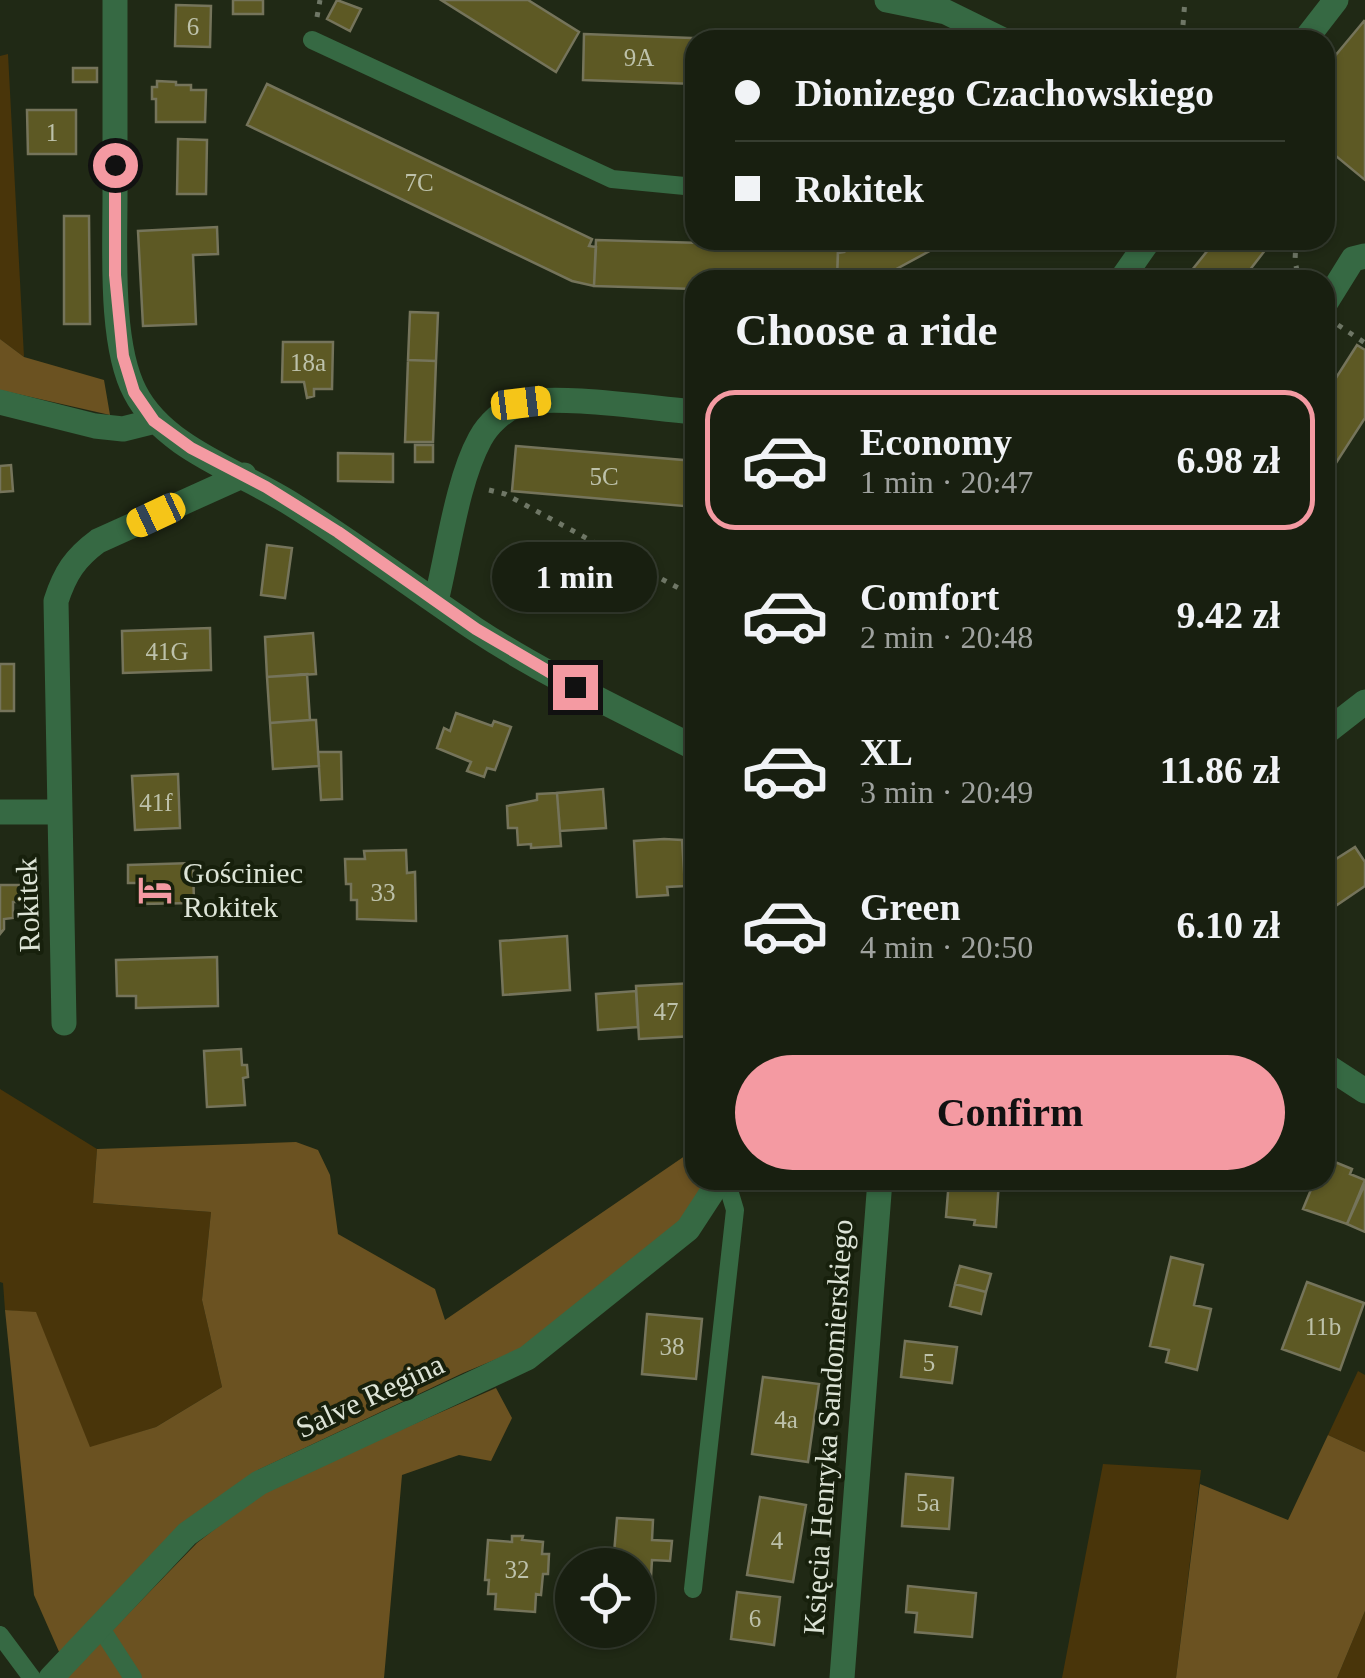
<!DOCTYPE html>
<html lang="en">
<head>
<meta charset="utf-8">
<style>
	:root { --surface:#181f10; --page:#212719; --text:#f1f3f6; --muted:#9fa29f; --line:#363d30; --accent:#f49aa2 }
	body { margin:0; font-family:Georgia,serif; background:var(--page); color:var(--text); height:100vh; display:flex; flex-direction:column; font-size:38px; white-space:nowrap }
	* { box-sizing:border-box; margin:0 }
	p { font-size:32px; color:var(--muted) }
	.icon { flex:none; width:55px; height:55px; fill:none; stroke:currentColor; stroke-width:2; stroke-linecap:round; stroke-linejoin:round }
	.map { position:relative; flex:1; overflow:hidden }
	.panel { position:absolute; left:685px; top:270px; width:650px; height:920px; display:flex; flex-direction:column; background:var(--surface); border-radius:30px; box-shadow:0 2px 8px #0004,0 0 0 2px var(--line) }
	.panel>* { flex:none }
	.hud { position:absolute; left:685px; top:30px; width:650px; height:220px; border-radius:30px; box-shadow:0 2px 8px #0004,0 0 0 2px var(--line); display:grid; align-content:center; height:220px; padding:0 50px; background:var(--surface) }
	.controls { position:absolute; left:555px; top:1548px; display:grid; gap:20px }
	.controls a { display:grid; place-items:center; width:100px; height:100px; border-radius:50%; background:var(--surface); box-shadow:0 2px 8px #0004,0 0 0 2px var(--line); font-size:50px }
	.end { position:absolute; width:45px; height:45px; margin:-22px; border:12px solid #f49aa2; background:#111; box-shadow:0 0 0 5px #111 }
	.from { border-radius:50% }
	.bubble { position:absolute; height:70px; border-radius:35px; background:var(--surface); box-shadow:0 2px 8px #0004,0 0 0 2px var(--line); font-size:32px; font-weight:600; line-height:70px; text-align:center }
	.car { position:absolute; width:30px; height:60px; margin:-30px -15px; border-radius:12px; box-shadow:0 0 8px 2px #0007; background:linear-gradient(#f5c518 24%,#345 0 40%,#f5c518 0 76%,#345 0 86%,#f5c518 0) }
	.hud b { display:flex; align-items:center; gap:35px; height:95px; font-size:38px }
	.hud b+b { border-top:2px solid var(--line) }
	.hud i { width:25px; height:25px; background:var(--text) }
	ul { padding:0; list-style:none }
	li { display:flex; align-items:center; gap:30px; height:140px; margin:0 20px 15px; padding:0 30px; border:5px solid transparent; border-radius:30px }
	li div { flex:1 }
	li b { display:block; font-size:38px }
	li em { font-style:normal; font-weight:600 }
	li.active { border-color:var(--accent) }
	li>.icon { width:90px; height:90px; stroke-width:1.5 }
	h2 { padding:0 50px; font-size:45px; line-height:120px }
	.action { display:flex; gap:20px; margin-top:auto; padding:20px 50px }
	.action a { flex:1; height:115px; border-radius:60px; background:var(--accent); color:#111; font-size:40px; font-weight:600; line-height:115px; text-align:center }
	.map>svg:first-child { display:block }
</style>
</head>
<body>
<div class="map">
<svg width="1365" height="1678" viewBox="0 0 1365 1678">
	<rect width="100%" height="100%" fill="#202915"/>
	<path fill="#49350a" d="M 8,54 L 24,357 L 0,339 L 0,56 Z
		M 0,1089 L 97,1149 L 93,1203 L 211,1212 L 202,1300 L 222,1387 L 156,1427 L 90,1448 L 36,1313 L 5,1310 L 3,1283 L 0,1282 Z
		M 1358,1371 L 1365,1375 L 1365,1452 L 1328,1435 Z
		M 1103,1464 L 1201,1470 L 1176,1678 L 1062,1678 Z
		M 1365,1611 L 1365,1678 L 1337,1678 Z"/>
	<path fill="#6b5221" d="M 0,339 L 24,357 L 104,380 L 110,415 L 0,390 Z
		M 296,1142 L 318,1150 L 330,1175 L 338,1234 L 435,1289 L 445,1320 L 695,1149 L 695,1180 L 708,1180 L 680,1222 L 526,1347 L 463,1373 L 258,1470 L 60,1654 L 34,1595 L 5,1310 L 36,1312 L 90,1447 L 156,1427 L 222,1387 L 202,1300 L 211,1212 L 93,1203 L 97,1149 Z
		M 496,1388 L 512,1418 L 491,1461 L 459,1455 L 402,1475 L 384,1678 L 66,1678 L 197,1543 L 266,1489 Z
		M 1328,1435 L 1365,1452 L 1365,1611 L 1337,1678 L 1176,1678 L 1200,1484 L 1288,1520 Z"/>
	<path fill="#5d5924" stroke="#75745b" stroke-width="2.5" d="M 233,0 L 263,0 L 263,14 L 233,14 Z
		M 337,0 L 361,9 L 350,31 L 327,19 Z
		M 441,0 L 528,0 L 579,32 L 556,72 Z
		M 176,5 L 211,6 L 210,47 L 175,46 Z
		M 1364,21 L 1365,22 L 1365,180 L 1325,147 L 1325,68 Z
		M 584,34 L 746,40 L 695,40 L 695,84 L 583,80 Z
		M 73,68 L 97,68 L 97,82 L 73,82 Z
		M 157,81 L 176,82 L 176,85 L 191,85 L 191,90 L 206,90 L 205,122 L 156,122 L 156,99 L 152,99 L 152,87 L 157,87 Z
		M 267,84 L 592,239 L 589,246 L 596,247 L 594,286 L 572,281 L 247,125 Z
		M 27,110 L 76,110 L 76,154 L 28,154 Z
		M 178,139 L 207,140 L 206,194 L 177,194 Z
		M 64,216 L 89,216 L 90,324 L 64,324 Z
		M 217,227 L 218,254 L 193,255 L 196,324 L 143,326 L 138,231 Z
		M 596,240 L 838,247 L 837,280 L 695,280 L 695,289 L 594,286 Z
		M 854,240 L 950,240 L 876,280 L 837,280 L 838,253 L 844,252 L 842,247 Z
		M 1216,240 L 1273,240 L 1242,280 L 1184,280 Z
		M 410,312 L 438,313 L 436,361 L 408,360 Z
		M 283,342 L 333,342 L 332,389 L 314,389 L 314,396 L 307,398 L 304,382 L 282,382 Z
		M 1357,345 L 1365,350 L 1365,418 L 1325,480 L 1325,395 Z
		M 408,360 L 436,361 L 433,442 L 405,442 Z
		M 415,445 L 433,445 L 433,462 L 415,462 Z
		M 516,446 L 695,461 L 695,507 L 512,491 Z
		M 338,453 L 393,454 L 393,482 L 338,481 Z
		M 11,465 L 13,491 L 0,492 L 0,466 Z
		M 267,545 L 292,548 L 285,598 L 261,595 Z
		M 210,628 L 211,670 L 123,673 L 122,631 Z
		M 313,633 L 316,674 L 267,677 L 265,637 Z
		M 0,664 L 14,664 L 14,711 L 0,711 Z
		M 307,674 L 310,720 L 270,723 L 267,677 Z
		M 456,713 L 492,726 L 494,721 L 511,727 L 495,770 L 487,768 L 484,777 L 467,771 L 471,762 L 437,748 L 444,728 L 450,731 Z
		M 310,720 L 316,720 L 319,766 L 273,769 L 270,723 Z
		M 318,752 L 341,752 L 342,799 L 321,800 Z
		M 178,774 L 180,828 L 135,830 L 132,776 Z
		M 603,789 L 606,828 L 560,831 L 557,793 Z
		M 557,793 L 561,846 L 531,848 L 531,844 L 518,845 L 517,828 L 508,828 L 507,806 L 537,800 L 537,794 Z
		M 664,839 L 682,840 L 685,886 L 667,887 L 668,895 L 637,897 L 634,841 Z
		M 1355,847 L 1365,862 L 1365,886 L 1337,905 L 1325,887 L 1325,866 Z
		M 406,850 L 407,873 L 415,872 L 416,921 L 357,919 L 357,900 L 351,900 L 351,884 L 346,884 L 345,859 L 365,859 L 364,851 Z
		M 193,863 L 194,903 L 140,904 L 139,883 L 128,883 L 128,865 Z
		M 0,885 L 20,885 L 21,902 L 13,902 L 13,918 L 4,919 L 4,929 L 0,934 Z
		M 1325,888 L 1336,904 L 1325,912 Z
		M 567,936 L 570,990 L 503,995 L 500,941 Z
		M 217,957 L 218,1006 L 136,1008 L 136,996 L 117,996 L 116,960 Z
		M 695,983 L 695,1036 L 639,1039 L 636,986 Z
		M 636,991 L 638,1027 L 598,1030 L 596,994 Z
		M 241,1049 L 242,1065 L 247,1065 L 248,1077 L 243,1078 L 245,1105 L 207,1107 L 204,1051 Z
		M 1325,1158 L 1352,1169 L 1350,1174 L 1365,1180 L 1347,1224 L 1303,1209 L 1315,1180 L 1325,1180 Z
		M 949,1180 L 999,1180 L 996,1227 L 974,1225 L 975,1220 L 946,1217 Z
		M 1365,1184 L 1365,1232 L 1347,1224 Z
		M 1171,1257 L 1203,1265 L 1194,1305 L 1211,1309 L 1197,1370 L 1166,1362 L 1169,1350 L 1150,1346 Z
		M 960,1266 L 991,1274 L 986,1292 L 955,1284 Z
		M 1307,1282 L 1364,1303 L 1340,1370 L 1282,1349 Z
		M 955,1284 L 986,1292 L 981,1314 L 950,1306 Z
		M 647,1314 L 702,1319 L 696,1379 L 642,1374 Z
		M 905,1341 L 957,1347 L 952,1383 L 901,1377 Z
		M 763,1377 L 819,1384 L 808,1462 L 752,1454 Z
		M 906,1474 L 953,1478 L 949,1529 L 902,1526 Z
		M 760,1497 L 806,1505 L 793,1582 L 747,1575 Z
		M 617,1518 L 653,1520 L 652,1540 L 672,1541 L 670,1561 L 652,1560 L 651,1577 L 638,1576 L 638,1565 L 613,1565 Z
		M 512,1536 L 523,1536 L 522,1540 L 543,1542 L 542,1554 L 549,1554 L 548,1574 L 543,1574 L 541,1595 L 536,1594 L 535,1612 L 495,1609 L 496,1594 L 488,1594 L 489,1580 L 485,1580 L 488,1540 L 512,1542 Z
		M 908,1586 L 976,1593 L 972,1637 L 915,1632 L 917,1613 L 906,1612 Z
		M 737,1592 L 780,1597 L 774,1645 L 731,1639 Z"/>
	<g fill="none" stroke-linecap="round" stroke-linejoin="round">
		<path stroke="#6f7766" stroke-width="5" stroke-dasharray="5 8" stroke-linecap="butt" d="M 317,17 L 320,0
			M 1183,25 L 1185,0
			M 1296,240 L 1295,261 L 1299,280
			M 1338,325 L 1365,343
			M 489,490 L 505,494 L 695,597"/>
		<path stroke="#366943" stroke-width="18" d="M 312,40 L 612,179 L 695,187
			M 693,1589 L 735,1210 L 726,1180
			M 100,1627 L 133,1678
			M 0,1635 L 32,1678"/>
		<path stroke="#366943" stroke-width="25" d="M 115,0 C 115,66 115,132 115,197 C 115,251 110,345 135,392 C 164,449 242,472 293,505 C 355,544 414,588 475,629 C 545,675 621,710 695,748
			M 887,0 L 946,12 L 1003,40
			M 1305,40 L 1336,0
			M 1121,280 L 1149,240
			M 1325,304 L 1353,259 L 1365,256
			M 0,402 L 95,426 L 123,429 L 155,421
			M 436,601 C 448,553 457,481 480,439 C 488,424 503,410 520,404 C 550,393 657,409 695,412
			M 1325,733 L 1365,702
			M 0,812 L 58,812
			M 64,1023 L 56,601 C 65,573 75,558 98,541 L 244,475
			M 1325,1065 L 1365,1091
			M 51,1678 L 187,1534 L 259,1483 L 527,1358 L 688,1229 L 720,1180
			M 842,1678 L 880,1180"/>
	</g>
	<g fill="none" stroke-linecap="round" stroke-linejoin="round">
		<path stroke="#f49aa2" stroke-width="12" d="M 115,165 L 115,275 L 123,356 L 134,392 L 154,421 L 191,448 L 266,487 L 338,532 L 476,629 L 575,687"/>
	</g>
	<defs>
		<g id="hotel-bare" transform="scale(2.7)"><path d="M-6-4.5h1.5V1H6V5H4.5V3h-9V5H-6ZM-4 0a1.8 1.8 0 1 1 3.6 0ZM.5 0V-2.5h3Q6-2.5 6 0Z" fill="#f49aa2" stroke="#17200c" stroke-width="2.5" paint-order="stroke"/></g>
	</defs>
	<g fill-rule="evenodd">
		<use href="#hotel-bare" x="155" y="890"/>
	</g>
	<g text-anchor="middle" stroke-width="8" stroke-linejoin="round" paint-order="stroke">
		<g font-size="25" fill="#bdc1aa">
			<text x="193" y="35">6</text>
			<text x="639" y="66">9A</text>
			<text x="52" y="141">1</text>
			<text x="419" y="191">7C</text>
			<text x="308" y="371">18a</text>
			<text x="604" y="485">5C</text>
			<text x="167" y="660">41G</text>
			<text x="156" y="811">41f</text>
			<text x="383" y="901">33</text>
			<text x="666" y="1020">47</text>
			<text x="1323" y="1335">11b</text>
			<text x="672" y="1355">38</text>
			<text x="929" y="1371">5</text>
			<text x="786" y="1428">4a</text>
			<text x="928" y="1511">5a</text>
			<text x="777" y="1549">4</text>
			<text x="517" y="1578">32</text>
			<text x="755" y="1627">6</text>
		</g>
		<g font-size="30" fill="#dde4d7" stroke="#17200c" text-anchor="start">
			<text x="183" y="883">Gościniec<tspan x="183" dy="34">Rokitek</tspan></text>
		</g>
		<g font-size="30" fill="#dde4d7" stroke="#17200c">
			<text transform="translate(28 905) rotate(-92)" y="10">Rokitek</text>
			<text transform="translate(370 1396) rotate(-25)" y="10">Salve Regina</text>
			<text transform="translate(828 1427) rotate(-86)" y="10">Księcia Henryka Sandomierskiego</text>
		</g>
	</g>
</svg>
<div class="controls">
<a><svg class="icon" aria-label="locate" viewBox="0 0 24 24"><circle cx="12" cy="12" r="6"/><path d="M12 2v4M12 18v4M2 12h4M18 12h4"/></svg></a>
</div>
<i class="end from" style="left:115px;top:165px"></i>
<i class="end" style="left:575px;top:687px"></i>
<div class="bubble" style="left:492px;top:542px;width:165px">1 min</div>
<i class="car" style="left:521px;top:403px;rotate:83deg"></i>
<i class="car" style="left:156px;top:515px;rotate:245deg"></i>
<div class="hud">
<b><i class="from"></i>Dionizego Czachowskiego</b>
<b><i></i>Rokitek</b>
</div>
<section class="panel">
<h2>Choose a ride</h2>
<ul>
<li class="active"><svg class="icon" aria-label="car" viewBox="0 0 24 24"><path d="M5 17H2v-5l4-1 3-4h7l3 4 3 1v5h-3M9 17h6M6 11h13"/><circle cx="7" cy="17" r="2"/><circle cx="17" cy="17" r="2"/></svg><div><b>Economy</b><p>1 min · 20:47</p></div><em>6.98 zł</em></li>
<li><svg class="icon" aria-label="car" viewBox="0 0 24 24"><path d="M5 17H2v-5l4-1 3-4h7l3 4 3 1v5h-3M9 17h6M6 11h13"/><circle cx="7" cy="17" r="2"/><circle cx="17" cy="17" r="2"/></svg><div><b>Comfort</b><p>2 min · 20:48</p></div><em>9.42 zł</em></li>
<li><svg class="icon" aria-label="car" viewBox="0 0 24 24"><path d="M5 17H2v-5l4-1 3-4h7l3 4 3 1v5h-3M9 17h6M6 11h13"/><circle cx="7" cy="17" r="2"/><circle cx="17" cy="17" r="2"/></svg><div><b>XL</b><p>3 min · 20:49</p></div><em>11.86 zł</em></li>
<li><svg class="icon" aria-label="car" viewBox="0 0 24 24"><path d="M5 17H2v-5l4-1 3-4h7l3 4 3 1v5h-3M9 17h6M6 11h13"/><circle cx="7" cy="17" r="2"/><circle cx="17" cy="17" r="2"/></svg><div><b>Green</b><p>4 min · 20:50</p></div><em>6.10 zł</em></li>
</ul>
<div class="action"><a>Confirm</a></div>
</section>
</div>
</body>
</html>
